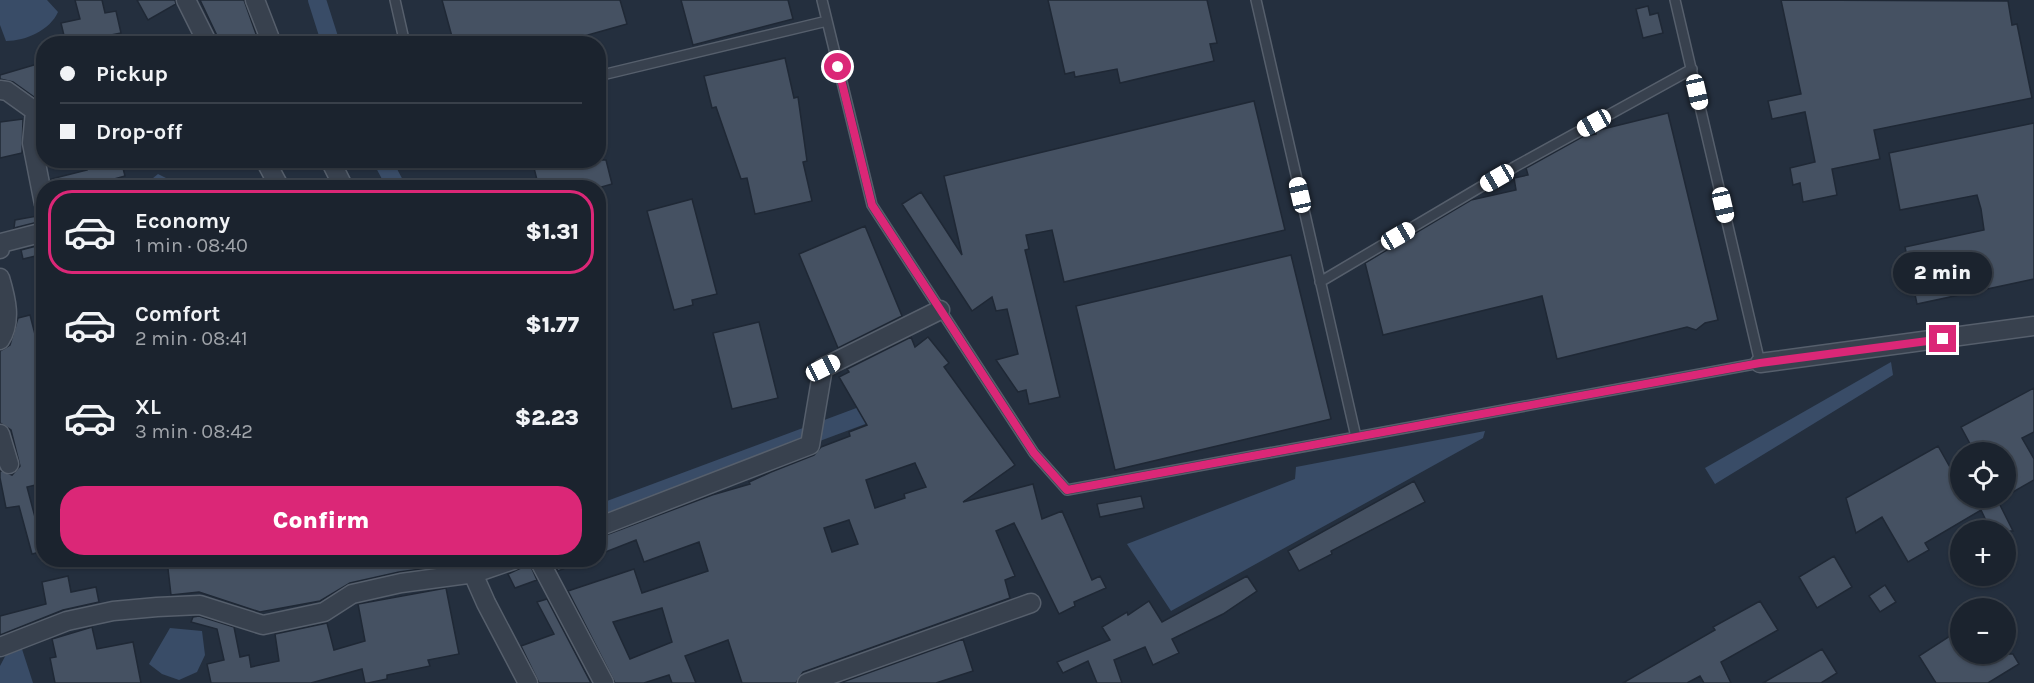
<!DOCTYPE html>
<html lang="en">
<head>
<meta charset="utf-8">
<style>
	:root { --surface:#1b232e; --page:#242b36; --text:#f1f3f6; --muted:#a0a4aa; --line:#39404a; --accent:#db2777 }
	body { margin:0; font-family:Karla,sans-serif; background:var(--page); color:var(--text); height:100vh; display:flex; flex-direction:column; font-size:22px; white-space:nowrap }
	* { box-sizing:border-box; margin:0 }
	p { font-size:20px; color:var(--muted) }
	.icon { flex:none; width:33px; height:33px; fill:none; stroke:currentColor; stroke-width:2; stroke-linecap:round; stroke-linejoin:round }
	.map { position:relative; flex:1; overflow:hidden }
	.drawer { position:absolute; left:36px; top:180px; width:570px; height:387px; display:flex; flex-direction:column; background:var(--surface); border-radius:24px; box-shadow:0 2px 4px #0004,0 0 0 2px var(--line) }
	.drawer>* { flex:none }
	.guide { position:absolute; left:36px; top:36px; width:570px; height:132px; border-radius:24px; box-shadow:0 2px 4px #0004,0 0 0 2px var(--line); display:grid; align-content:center; height:132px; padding:0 24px; background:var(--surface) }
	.tools { position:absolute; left:1950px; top:442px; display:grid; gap:12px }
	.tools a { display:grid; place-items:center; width:66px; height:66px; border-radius:50%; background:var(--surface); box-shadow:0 2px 4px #0004,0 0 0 2px var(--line); font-size:30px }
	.end { position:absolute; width:27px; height:27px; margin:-14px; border:8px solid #db2777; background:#fff; box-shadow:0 0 0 3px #fff }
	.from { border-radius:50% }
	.bubble { position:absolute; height:42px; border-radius:21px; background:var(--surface); box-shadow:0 2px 4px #0004,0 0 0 2px var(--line); font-size:20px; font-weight:800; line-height:42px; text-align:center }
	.car { position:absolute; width:18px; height:36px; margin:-18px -9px; border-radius:8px; box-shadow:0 0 4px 2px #0007; background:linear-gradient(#fff 24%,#345 0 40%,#fff 0 76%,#345 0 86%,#fff 0) }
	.guide b { display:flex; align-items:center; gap:21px; height:57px; font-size:22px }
	.guide b+b { border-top:2px solid var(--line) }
	.guide i { width:15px; height:15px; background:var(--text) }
	ul { padding:10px 0 0; list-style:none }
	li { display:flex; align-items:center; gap:18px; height:84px; margin:0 12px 9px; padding:0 12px; border:3px solid transparent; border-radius:24px }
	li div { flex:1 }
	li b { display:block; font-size:22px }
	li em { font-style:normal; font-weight:800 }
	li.current { border-color:var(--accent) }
	li>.icon { width:54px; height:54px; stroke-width:1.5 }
	.action { display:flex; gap:12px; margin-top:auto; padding:12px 24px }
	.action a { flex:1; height:69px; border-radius:24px; background:var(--accent); color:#fff; font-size:24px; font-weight:800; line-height:69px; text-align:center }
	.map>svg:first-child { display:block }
</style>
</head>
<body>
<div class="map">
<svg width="2034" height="683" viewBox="0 0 2034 683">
	<rect width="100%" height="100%" fill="#242f3e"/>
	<path fill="#394c67" d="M 0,0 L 47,0 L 58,12 C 50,30 26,41 6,41 L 0,25 Z
		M 158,174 L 184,187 L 142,187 Z
		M 1891,362 L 1893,375 L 1715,484 L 1705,468 Z
		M 1485,431 L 1483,438 L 1171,611 L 1127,544 L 1295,479 L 1296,467 Z
		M 170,628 L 202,631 L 205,655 L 197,672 L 179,680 L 162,674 L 149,664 Z
		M 21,646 L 33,683 L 0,683 L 0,666 L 10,647 Z"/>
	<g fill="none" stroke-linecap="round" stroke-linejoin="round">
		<path stroke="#394c67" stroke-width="18" d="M 317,0 L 331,44
			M 382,160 L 397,188
			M 598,514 L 877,410"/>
	</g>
	<path fill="#455162" stroke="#1f2835" stroke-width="1.5" fill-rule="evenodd" d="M 75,0 L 102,0 L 105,13 L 116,11 L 121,33 L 66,44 L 61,23 L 80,19 Z
		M 137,0 L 175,0 L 176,4 L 148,20 Z
		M 200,0 L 244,0 L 256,34 L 242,41 L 240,36 L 221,44 Z
		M 442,0 L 620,0 L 627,24 L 556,44 L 454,44 Z
		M 681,0 L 788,0 L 793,19 L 693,45 Z
		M 1048,0 L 1207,0 L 1217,43 L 1210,44 L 1214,61 L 1120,83 L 1117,69 L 1075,77 L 1074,72 L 1065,74 Z
		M 1781,0 L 2008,1 L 2012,25 L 2017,24 L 2032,98 L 1874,130 L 1880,159 L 1832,169 L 1837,195 L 1803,202 L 1800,183 L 1793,185 L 1790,168 L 1815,162 L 1805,112 L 1772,119 L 1768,101 L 1801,94 Z
		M 1648,6 L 1650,15 L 1658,13 L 1663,33 L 1643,38 L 1636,9 Z
		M 785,58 L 794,98 L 798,97 L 807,161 L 803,162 L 812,201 L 755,214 L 747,178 L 741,179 L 716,107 L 712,108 L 704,76 Z
		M 44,62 L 44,97 L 37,99 L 13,82 L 0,79 L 0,75 Z
		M 1254,101 L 1285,230 L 1064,282 L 1052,230 L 1026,235 L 1029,249 L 1025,250 L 1060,397 L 1029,404 L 1026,390 L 1018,392 L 996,360 L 1018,354 L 1007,309 L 996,311 L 992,297 L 972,311 L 902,204 L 921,192 L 962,255 L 944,176 Z
		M 1668,113 L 1718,320 L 1705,323 L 1696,330 L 1687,327 L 1557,359 L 1542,296 L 1383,335 L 1365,263 L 1471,200 L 1516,190 L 1514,178 L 1528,175 L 1526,168 L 1582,137 L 1596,134 L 1595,131 Z
		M 23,119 L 22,153 L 0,158 L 0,122 Z
		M 2034,123 L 2034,279 L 1917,304 L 1905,247 L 1984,230 L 1981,209 L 1977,195 L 1900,210 L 1889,153 Z
		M 91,160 L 121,160 L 125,176 L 82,188 L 52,188 L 51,179 L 87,170 L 86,167 L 92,165 Z
		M 565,160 L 606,160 L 612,184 L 598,188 L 539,188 L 534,168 Z
		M 692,199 L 717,294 L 692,300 L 693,305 L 674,310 L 647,211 Z
		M 37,216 L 38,222 L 14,228 L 15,220 Z
		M 865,226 L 902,316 L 838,348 L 799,254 Z
		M 44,244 L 44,254 L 23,259 L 21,250 Z
		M 1291,255 L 1331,419 L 1115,470 L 1076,306 Z
		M 30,315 L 37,342 L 44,340 L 44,483 L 27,487 L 44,551 L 32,554 L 19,506 L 6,508 L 0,478 L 0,470 L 12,475 L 20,466 L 11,430 L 0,423 L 0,351 L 10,345 L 18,318 Z
		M 759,322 L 778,398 L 732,409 L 713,333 Z
		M 911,337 L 915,347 L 928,337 L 949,363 L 944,367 L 1015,465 L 963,502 L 1033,484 L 1042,519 L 1062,511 L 1092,580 L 1100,576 L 1106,588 L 1074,602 L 1075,606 L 1059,614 L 1014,523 L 996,531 L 1015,576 L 1005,580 L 1010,598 L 803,672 L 796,683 L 742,683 L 728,640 L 685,656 L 696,683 L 672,683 L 669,675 L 644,683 L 615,683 L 568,591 L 634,569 L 642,593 L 708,571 L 699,542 L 644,562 L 636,540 L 598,555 L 598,538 L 712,495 L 750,484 L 749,482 L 771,472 L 814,455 L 821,447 L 850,436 L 849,432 L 867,425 L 839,377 L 849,372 L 847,369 ZM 915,463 L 926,487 L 904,494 L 905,498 L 875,508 L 866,480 ZM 849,520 L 858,544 L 832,552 L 824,528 ZM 662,608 L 672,642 L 630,659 L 613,622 Z
		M 2034,388 L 2034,432 L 2022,438 L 2034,459 L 2034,480 L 2006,496 L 2006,453 L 1975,453 L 1961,427 Z
		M 1938,446 L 1960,485 L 1960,498 L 2003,498 L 1998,501 L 2013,531 L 1991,531 L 1981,510 L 1925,543 L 1929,550 L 1908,562 L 1882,517 L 1856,533 L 1846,498 Z
		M 1414,481 L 1425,502 L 1331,551 L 1332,554 L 1299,571 L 1288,551 Z
		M 1141,496 L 1144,508 L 1100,517 L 1097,504 Z
		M 1834,556 L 1852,587 L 1817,608 L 1799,577 Z
		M 167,560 L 379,560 L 380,568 L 422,560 L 456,560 L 457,564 L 399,572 L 350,583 L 320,601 L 260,612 L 199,592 L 171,595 Z
		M 524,560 L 528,560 L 537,580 L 515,588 L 508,574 L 521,568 Z
		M 551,560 L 585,560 L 558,571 Z
		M 68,576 L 71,592 L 96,587 L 99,602 L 63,610 L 0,635 L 0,616 L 46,604 L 42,582 Z
		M 1247,576 L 1257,591 L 1223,614 L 1172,639 L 1179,653 L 1153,665 L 1145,647 L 1114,660 L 1122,683 L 1097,683 L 1088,661 L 1063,673 L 1057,662 L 1110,640 L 1102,627 L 1127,612 L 1128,615 L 1149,601 L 1162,622 Z
		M 1885,585 L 1896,602 L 1880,612 L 1869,596 Z
		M 446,588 L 459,654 L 428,660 L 430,666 L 387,675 L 387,679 L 368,683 L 365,683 L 362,669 L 311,683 L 211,683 L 207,664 L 224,660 L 217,629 L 191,622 L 193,617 L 199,616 L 234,627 L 240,657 L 249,655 L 251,667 L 279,661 L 275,634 L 327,623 L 334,650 L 365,641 L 358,604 Z
		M 547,599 L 591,683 L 539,683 L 521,646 L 554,634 L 537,602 Z
		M 1760,601 L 1778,630 L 1721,662 L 1731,683 L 1704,683 L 1700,676 L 1687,683 L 1623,683 L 1715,630 L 1713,627 Z
		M 92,627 L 97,649 L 133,642 L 141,683 L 55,683 L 50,658 L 56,657 L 52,639 Z
		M 1956,632 L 1960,639 L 1960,654 L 2013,654 L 2019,664 L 1988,683 L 1936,683 L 1919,656 Z
		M 963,639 L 973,671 L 936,683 L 840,683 Z
		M 1822,649 L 1837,673 L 1821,683 L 1763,683 Z"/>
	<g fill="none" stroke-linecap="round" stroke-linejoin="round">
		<g stroke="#565f6c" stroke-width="12">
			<path id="service" d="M 395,0 L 405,44
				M 822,0 L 872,205 L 1034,453 L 1067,490 L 1760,363 L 1675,0
				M 1256,0 L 1356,437
				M 598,76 L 827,21
				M 1320,282 L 1516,166 L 1692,69"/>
		</g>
		<g stroke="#565f6c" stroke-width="21">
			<path id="minor" d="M 186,0 L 208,44
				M 255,0 L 272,44
				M 0,90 L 7,91 L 35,111
				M 44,108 L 35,111 L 32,143 L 44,204
				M 265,160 L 280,188
				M 330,160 L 344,188
				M 0,249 L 1,243 L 44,232
				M 0,278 C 6,298 12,321 0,340
				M 1760,363 L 2034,326
				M 0,434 L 9,464
				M 598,527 L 810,445 L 823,368 L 940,310
				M 467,560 L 486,603 L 528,683
				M 539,560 L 604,683
				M 0,647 L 67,621 L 113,611 L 157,607 L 200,605 L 263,625 L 324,612 L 352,594 L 401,583 L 475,573 L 513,560
				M 807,683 L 1031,603"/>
		</g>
		<use href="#service" stroke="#38414e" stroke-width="9"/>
		<use href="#minor" stroke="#38414e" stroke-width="18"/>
	</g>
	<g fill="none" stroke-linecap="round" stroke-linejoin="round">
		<path stroke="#db2777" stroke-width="8" d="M 838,67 L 872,205 L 1034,453 L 1067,490 L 1760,363 L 1943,339"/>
	</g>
</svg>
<div class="tools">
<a><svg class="icon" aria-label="locate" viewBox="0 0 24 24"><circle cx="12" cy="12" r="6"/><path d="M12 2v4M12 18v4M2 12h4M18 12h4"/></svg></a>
<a>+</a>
<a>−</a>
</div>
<i class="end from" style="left:838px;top:67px"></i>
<i class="end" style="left:1943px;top:339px"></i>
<div class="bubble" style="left:1893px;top:252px;width:99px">2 min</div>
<i class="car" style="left:1697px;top:92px;rotate:167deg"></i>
<i class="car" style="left:1594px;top:123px;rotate:241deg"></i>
<i class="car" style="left:1497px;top:178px;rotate:240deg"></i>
<i class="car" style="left:1300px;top:195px;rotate:347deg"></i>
<i class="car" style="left:1723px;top:205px;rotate:167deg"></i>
<i class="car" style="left:1398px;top:236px;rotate:60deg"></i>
<i class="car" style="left:823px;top:368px;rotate:63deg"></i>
<div class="guide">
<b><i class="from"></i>Pickup</b>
<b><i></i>Drop-off</b>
</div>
<section class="drawer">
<ul>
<li class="current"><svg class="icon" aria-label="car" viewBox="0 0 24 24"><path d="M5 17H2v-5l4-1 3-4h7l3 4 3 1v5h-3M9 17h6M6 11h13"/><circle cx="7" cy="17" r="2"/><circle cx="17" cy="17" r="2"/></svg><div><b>Economy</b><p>1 min · 08:40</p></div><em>$1.31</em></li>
<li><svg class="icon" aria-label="car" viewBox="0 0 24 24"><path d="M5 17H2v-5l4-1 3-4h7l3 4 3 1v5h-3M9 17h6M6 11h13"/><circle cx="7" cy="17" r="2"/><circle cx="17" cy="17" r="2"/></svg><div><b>Comfort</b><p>2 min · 08:41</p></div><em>$1.77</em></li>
<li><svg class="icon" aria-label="car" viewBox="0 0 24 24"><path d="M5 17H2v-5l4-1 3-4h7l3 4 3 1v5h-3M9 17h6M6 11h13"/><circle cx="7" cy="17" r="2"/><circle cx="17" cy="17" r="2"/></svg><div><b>XL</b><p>3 min · 08:42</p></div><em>$2.23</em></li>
</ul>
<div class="action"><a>Confirm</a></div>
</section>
</div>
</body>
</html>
